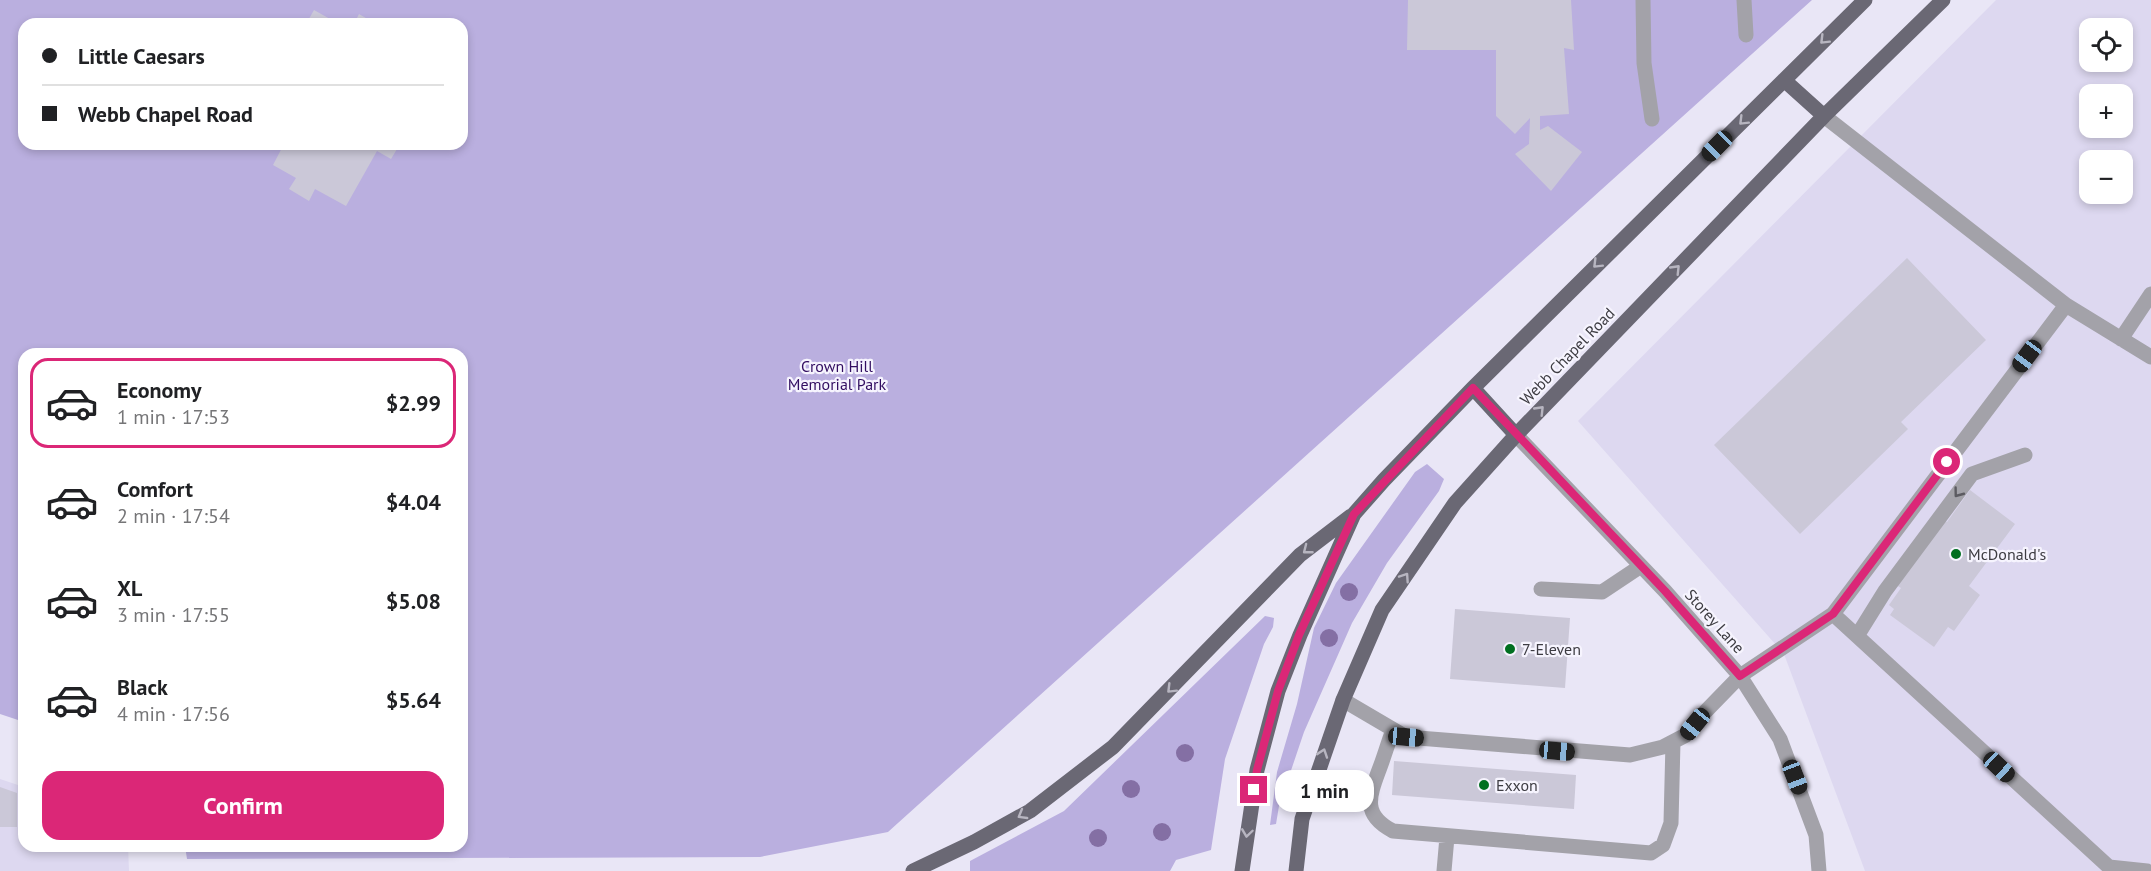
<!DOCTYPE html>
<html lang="en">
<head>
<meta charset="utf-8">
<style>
	:root { --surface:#fff; --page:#f2f2f2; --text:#202124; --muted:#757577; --line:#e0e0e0; --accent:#db2777 }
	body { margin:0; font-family:"PT Sans",sans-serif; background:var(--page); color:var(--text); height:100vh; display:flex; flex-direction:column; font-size:22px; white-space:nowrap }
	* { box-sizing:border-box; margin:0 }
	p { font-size:20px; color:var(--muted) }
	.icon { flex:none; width:33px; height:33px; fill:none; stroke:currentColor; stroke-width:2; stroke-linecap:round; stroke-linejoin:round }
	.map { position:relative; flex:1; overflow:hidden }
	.details { position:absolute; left:18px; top:348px; width:450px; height:504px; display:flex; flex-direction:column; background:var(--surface); border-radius:18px; box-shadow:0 3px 9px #0003 }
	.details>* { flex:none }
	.banner { position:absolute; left:18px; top:18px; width:450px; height:132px; border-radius:18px; box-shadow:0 3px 9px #0003; display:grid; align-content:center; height:132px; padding:0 24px; background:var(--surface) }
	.buttons { position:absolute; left:2079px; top:18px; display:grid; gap:12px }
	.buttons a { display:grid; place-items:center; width:54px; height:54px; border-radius:12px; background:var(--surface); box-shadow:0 3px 9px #0003; font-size:30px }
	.end { position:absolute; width:27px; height:27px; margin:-14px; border:8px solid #db2777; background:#fff; box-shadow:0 0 0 3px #fff }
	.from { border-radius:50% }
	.bubble { position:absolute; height:42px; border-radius:18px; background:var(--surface); box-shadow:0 3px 9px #0003; font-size:20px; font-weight:700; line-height:42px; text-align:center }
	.car { position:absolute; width:18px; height:36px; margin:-18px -9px; border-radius:8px; box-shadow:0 0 4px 2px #0007; background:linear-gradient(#222 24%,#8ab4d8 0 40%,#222 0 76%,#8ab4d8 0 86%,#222 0) }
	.banner b { display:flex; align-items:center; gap:21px; height:57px; font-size:22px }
	.banner b+b { border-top:2px solid var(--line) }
	.banner i { width:15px; height:15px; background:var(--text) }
	ul { padding:10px 0 0; list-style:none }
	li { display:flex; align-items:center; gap:18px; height:90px; margin:0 12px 9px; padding:0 12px; border:3px solid transparent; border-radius:18px }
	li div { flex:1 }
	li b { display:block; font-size:22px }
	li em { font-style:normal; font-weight:700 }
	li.selected { border-color:var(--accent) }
	li>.icon { width:54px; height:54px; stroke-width:1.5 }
	.cta { display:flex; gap:12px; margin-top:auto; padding:12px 24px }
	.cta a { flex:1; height:69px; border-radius:18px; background:var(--accent); color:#fff; font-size:24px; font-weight:700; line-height:69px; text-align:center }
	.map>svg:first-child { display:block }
</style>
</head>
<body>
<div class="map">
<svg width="2151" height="871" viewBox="0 0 2151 871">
	<rect width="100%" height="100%" fill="#e9e6f6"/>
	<path fill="#ddd8f0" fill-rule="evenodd" d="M 1996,0 L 2151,0 L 2151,871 L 1865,871 L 1784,654 L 1578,421 ZM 2090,28 L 2122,28 L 2122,62 L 2090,62 ZM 2090,94 L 2122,94 L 2122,128 L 2090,128 ZM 2090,160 L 2122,160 L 2122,194 L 2090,194 Z
		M 0,779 L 24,787 L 24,846 L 128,846 L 129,871 L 0,871 Z"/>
	<path fill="#baafdf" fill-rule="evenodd" d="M 0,0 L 1812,0 L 888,832 L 760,857 L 187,859 L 185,846 L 462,846 L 462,354 L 24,354 L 24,722 L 0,714 ZM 24,24 L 462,24 L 462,144 L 24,144 Z
		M 1427,464 L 1444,479 L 1439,491 L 1387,563 L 1352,623 L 1304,732 L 1279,806 L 1276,824 L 1270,825 L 1277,772 L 1297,704 L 1314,628 L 1336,583 L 1415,472 Z
		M 1265,616 L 1274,618 L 1273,627 L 1264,644 L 1225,759 L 1211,850 L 1176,860 L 1170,871 L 970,871 L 970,861 L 1064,811 Z"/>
	<path fill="#cbc8d8" d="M 1408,0 L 1571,0 L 1574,50 L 1564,48 L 1569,114 L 1540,116 L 1540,130 L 1548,126 L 1582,152 L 1551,191 L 1515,154 L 1529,144 L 1530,118 L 1515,134 L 1496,116 L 1496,50 L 1407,50 Z
		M 314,10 L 339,24 L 306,24 Z
		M 359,14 L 376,24 L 354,24 Z
		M 284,144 L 400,144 L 391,159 L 377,151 L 346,206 L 315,189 L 309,201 L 289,189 L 296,178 L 273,165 Z
		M 1907,258 L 1986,340 L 1901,422 L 1908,429 L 1800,534 L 1714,445 Z
		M 1970,490 L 2015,524 L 1969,586 L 1980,595 L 1954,631 L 1948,627 L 1934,647 L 1890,615 L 1894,609 L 1889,605 L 1901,588 L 1896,585 L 1944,520 L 1947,522 Z
		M 1455,609 L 1570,618 L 1565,688 L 1450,679 Z
		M 1394,761 L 1576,775 L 1574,809 L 1392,795 Z
		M 0,787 L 17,793 L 17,827 L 0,827 Z"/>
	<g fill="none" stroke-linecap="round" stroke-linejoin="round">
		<path stroke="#a3a2a9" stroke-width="15" d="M 1643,0 L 1644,63 L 1652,119
			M 1744,0 L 1746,35
			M 1824,116 L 2066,305 L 1833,614
			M 2066,305 L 2151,357
			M 2121,339 L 2151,294
			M 1516,435 L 1665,591 L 1740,676 L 1780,739 L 1816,835 L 1819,871
			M 1541,589 L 1602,592 L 1641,566
			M 1857,636 L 1885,591 L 1972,474 L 2025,455
			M 1343,700 L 1406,737 L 1630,755 L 1663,747 L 1686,735 L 1704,713 L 1740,676 L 1833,614 L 2109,867 L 2147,871
			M 1393,730 C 1388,743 1384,757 1379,770 C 1369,797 1362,815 1393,831 L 1651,853 L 1663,845 L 1671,823 L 1673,742
			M 1444,871 L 1447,837"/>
		<path stroke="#6a6874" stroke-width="15" d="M 1784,80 L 1824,116
			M 1473,388 L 1516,435
			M 913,871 L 974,842 L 1030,811 L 1113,747 L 1300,555 L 1351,516
			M 1242,871 L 1257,770 L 1278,691 L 1300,635 L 1354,514 L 1384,480 L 1473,388 L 1865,0
			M 1296,871 L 1302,819 L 1343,700 L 1382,610 L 1455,503 L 1516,435 L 1824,116 L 1943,0"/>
	</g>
	<g fill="#846fa4">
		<circle cx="1349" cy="592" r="9"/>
		<circle cx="1329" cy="638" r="9"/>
		<circle cx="1185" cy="753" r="9"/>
		<circle cx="1131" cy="789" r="9"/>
		<circle cx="1162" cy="832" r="9"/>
		<circle cx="1098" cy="838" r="9"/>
	</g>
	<defs><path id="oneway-chevron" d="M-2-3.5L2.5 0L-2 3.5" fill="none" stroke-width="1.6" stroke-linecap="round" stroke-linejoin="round" transform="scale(1.5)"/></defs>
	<g stroke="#b7b5c0">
		<use href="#oneway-chevron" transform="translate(1824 40) rotate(135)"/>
		<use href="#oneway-chevron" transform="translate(1743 121) rotate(135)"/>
		<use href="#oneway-chevron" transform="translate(1597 264) rotate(135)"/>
		<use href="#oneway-chevron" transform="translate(1676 269) rotate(-46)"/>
		<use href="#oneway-chevron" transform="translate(1540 410) rotate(-46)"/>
		<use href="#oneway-chevron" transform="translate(1307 550) rotate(142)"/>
		<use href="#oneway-chevron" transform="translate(1405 577) rotate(-56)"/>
		<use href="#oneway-chevron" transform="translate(1171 689) rotate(135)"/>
		<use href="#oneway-chevron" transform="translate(1323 753) rotate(-71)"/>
		<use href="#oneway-chevron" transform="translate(1022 815) rotate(150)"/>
		<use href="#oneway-chevron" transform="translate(1247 833) rotate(98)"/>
	</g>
	<use stroke="#5c5b61" href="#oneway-chevron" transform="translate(1958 493) rotate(127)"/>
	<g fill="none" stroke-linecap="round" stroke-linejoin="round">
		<path stroke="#db2777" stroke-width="8" d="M 1254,790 L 1257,770 L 1278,691 L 1299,635 L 1354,514 L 1473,388 L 1665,591 L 1740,676 L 1833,614 L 1947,462"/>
	</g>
	<g fill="#016f20" stroke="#f6f4fe" stroke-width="2">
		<circle cx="1956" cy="554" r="6"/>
		<circle cx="1510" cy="649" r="6"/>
		<circle cx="1484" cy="785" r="6"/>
	</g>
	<g text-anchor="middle" stroke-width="4.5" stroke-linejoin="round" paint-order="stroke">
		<g font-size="16" fill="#3d3c42" stroke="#f6f4fe">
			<text transform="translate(1567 356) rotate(-46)" y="6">Webb Chapel Road</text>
			<text transform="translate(1715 621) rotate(48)" y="6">Storey Lane</text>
		</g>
		<g font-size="16" fill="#320e61" stroke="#f6f4fe">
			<text x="837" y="372">Crown Hill<tspan x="837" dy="18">Memorial Park</tspan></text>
		</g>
		<g font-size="16" fill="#3d3c42" stroke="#f6f4fe" text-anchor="start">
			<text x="1968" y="560">McDonald's</text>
			<text x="1522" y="655">7-Eleven</text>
			<text x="1496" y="791">Exxon</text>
		</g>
	</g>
</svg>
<div class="buttons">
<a><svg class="icon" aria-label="locate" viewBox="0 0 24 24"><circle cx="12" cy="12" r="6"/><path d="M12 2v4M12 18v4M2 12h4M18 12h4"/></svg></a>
<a>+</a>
<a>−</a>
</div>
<i class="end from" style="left:1947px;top:462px"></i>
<i class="end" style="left:1254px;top:790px"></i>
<div class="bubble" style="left:1275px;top:770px;width:99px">1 min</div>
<i class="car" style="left:1717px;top:146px;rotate:225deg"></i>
<i class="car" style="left:2027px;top:356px;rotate:217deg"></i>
<i class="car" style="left:1695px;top:724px;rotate:219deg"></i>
<i class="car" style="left:1406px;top:737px;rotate:95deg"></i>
<i class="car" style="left:1557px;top:751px;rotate:95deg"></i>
<i class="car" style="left:1999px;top:767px;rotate:133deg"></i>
<i class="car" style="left:1795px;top:777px;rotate:159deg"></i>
<div class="banner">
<b><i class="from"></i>Little Caesars</b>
<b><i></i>Webb Chapel Road</b>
</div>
<section class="details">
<ul>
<li class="selected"><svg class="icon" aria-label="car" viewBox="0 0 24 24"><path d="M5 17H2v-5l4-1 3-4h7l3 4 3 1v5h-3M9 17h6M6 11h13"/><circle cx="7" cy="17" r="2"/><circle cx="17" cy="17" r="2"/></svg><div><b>Economy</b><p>1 min · 17:53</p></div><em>$2.99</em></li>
<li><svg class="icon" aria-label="car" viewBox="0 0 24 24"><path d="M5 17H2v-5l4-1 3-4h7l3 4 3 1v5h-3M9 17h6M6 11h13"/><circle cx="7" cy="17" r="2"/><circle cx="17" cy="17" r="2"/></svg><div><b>Comfort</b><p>2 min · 17:54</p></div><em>$4.04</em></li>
<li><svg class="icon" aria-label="car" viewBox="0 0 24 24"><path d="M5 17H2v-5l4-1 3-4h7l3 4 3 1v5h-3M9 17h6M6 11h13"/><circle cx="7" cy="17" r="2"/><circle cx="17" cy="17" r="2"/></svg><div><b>XL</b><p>3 min · 17:55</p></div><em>$5.08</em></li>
<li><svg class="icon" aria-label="car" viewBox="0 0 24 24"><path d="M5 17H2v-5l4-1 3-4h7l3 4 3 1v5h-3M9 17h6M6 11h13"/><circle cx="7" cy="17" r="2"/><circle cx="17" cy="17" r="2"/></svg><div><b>Black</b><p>4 min · 17:56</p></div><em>$5.64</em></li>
</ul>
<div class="cta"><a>Confirm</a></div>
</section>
</div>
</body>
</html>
